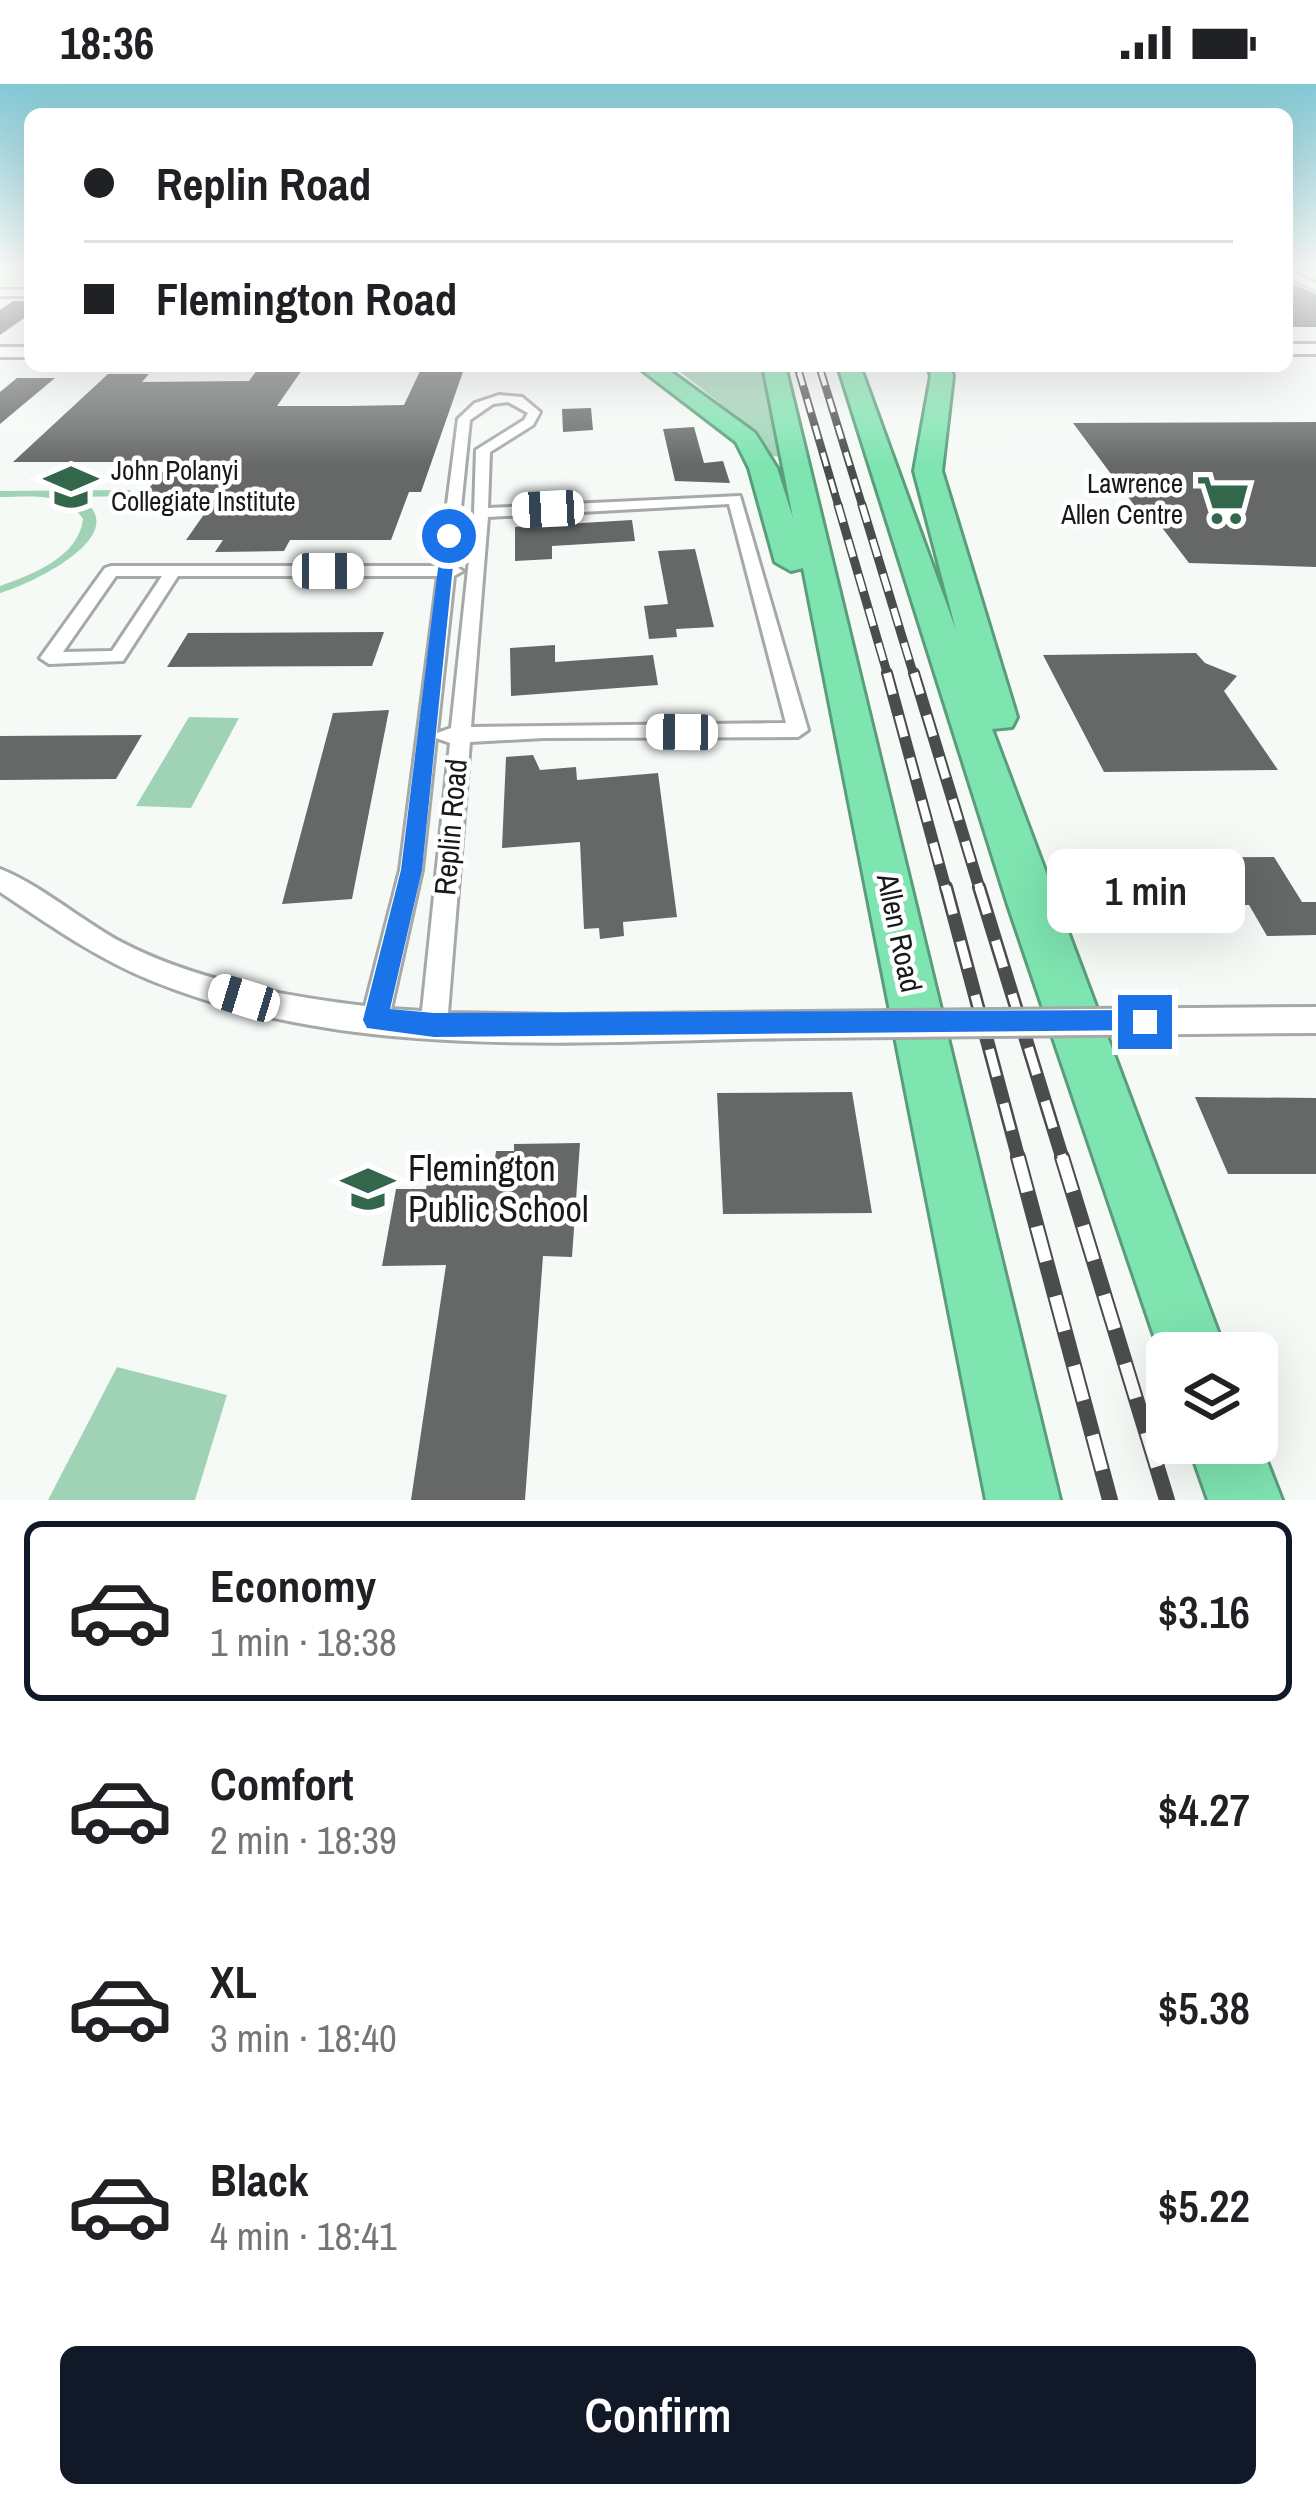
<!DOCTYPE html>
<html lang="en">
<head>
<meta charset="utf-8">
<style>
	:root { --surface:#fff; --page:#f6f6f6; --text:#202124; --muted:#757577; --line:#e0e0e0; --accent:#111827 }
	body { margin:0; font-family:"Archivo Narrow",sans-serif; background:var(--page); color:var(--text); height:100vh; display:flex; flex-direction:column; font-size:45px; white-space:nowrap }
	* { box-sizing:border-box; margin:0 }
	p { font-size:39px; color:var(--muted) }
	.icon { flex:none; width:66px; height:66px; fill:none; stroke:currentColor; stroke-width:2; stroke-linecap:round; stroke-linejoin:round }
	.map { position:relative; height:1416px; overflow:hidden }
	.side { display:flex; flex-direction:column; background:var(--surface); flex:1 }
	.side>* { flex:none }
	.hud { position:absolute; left:24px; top:24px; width:1269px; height:264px; border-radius:18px; box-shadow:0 12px 48px #0002; display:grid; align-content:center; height:264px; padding:0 60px; background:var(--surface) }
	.tools { position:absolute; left:1146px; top:1248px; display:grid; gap:24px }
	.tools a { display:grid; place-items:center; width:132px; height:132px; border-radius:18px; background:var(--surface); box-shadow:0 12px 48px #0002; font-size:60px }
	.end { position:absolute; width:54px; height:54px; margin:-27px; border:15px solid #1a73e8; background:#fff; box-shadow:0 0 0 6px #fff }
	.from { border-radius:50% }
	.bubble { position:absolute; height:84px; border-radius:18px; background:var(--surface); box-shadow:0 12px 48px #0002; font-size:39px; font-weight:600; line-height:84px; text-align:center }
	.car { position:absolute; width:36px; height:72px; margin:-36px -18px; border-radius:15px; box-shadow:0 0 9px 3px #0007; background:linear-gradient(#fff 24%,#345 0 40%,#fff 0 76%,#345 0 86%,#fff 0) }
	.hud b { display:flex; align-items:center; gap:42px; height:114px; font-size:45px }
	.hud b+b { border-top:3px solid var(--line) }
	.hud i { width:30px; height:30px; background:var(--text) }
	ul { padding:21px 0 0; list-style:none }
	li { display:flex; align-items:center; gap:36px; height:180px; margin:0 24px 18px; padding:0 36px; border:6px solid transparent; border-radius:18px }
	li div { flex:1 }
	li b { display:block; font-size:45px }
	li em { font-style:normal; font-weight:600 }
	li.current { border-color:var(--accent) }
	li>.icon { width:108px; height:108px; stroke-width:1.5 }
	.action { display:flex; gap:24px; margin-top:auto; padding:24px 60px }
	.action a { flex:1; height:138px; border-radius:18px; background:var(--accent); color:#fff; font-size:48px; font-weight:600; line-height:138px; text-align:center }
	.status { display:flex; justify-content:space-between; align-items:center; height:84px; padding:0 60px; background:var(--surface); direction:ltr }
	.status svg { height:33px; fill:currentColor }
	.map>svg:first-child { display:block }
</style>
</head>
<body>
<div class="status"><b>18:36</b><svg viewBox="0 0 49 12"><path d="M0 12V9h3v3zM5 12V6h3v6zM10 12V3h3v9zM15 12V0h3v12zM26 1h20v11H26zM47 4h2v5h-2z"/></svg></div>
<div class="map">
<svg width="1316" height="1416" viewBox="0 0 1316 1416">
	<rect width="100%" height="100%" fill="#f6faf7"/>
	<path fill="#a0d3b6" d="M 673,282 L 763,283 L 783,373 L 770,372 L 743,338 Z
		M 131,406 L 126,412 L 79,413 C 84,418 90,420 93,426 C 115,461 25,502 0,509 L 0,502 C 31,491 79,473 83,435 C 65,407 30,413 0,413 L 0,407 Z
		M 189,633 L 239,634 L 191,724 L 136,722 Z
		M 117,1283 L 227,1311 L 195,1416 L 48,1416 Z"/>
	<path fill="#656866" d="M 1287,198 L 1316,210 L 1316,243 L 1287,243 Z
		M 13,217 L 30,217 L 30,230 L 0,251 L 0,226 Z
		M 258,285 L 302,286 L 277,322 L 349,322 L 404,321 L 421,285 L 464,285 L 421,408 L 409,408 L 391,456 L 290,456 L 284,467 L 215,468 L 223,456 L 186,456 L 219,409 L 145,409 L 171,378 L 13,378 L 108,290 L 149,290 L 142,298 L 249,297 Z
		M 17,294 L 55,294 L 0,340 L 0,308 Z
		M 591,324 L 593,346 L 563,348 L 562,325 Z
		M 1316,338 L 1316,483 L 1189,479 L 1160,441 L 1149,441 L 1073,339 Z
		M 694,343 L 704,379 L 723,377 L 730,399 L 675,397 L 663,345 Z
		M 632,436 L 635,457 L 552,462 L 552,475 L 515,477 L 515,443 Z
		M 695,465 L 714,543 L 676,545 L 677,553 L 649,555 L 644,522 L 668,520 L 658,467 Z
		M 384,548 L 372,582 L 167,583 L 188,549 Z
		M 555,561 L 555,578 L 653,571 L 658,601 L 511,612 L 510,564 Z
		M 1196,569 L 1205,579 L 1237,592 L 1224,607 L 1278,686 L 1104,688 L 1043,571 Z
		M 389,626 L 352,815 L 282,820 L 333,629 Z
		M 142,651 L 116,695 L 0,696 L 0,652 Z
		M 533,671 L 540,686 L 576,683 L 577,696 L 658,689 L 677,833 L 623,838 L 624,852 L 600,855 L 599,844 L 584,845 L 580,758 L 502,764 L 506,673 Z
		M 1274,773 L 1302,818 L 1316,818 L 1316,851 L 1267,852 L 1249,821 L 1120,822 L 1099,774 Z
		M 852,1008 L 872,1129 L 723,1130 L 717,1009 Z
		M 1195,1013 L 1316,1014 L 1316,1090 L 1228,1090 Z
		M 580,1059 L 572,1173 L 543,1172 L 525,1416 L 411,1416 L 446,1181 L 382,1182 L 396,1105 L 426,1105 L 428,1092 L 493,1091 L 496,1067 L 514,1067 L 514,1060 Z"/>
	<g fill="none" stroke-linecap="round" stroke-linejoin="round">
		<g stroke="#a5a9a7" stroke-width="6">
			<path id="street" d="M 1287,186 L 1316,199 L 1316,206 L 1287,193 Z
				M 0,206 L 30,206 L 30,212 L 0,212 Z
				M 499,311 L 522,313 L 540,328 L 533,341 L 490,368 L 488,424 L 740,412 L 808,646 L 798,653 L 544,654 L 470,658 L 448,929 L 560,931 L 804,928 L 813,932 L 817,941 L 813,950 L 804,954 C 587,956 355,980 150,896 C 96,874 48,840 0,808 L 0,785 C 39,800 82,837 121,858 C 196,897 282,912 365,922 L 400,786 L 438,492 L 178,492 L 123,577 L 49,580 L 40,574 L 105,484 L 111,482 L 439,482 L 458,335 L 475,319 ZM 508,318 L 528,329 L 524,336 L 476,366 L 474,429 L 451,644 L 437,649 L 454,492 L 463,487 L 455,482 L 470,336 L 493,320 ZM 729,420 L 786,639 L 471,643 L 488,433 ZM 116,492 L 162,492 L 112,567 L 63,568 ZM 436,654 L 450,659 L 422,927 L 391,925 L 422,786 Z
				M 1316,923 L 1316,949 L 1193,950 L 1184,946 L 1180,937 L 1184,928 L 1193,924 Z"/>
		</g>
		<g stroke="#a5a9a7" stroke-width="6">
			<path id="secondary" d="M 1287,260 L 1316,260 L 1316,270 L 1287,270 Z
				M 0,263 L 30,263 L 30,273 L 0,273 Z"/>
		</g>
		<g stroke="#5a9d7b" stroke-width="6">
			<path id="highway" d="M 637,282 L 663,282 L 755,349 L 777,384 L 793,434 L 763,282 L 785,282 L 1060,1416 L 986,1416 L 803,484 L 791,487 L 775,478 L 749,384 L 736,358 Z
				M 838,282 L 860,282 L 956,546 L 914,387 L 931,292 L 928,282 L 950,282 L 953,292 L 942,387 L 1017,633 L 1012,643 L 992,645 L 1226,1269 L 1167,1269 L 1167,1290 L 1008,821 Z
				M 1257,1352 L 1282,1416 L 1208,1416 L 1188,1359 L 1257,1359 Z"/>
		</g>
		<use href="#street" fill="#fff" fill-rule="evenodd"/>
		<use href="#secondary" fill="#fff" fill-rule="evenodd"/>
		<use href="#highway" fill="#7ee4b0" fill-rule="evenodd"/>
		<g stroke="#4b4d4c" stroke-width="4.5">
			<path id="rail-far5" d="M 820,284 L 822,291"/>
		</g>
		<g stroke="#4b4d4c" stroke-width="8">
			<path id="rail-far4" d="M 799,288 L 839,424
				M 821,288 L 863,424"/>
		</g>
		<g stroke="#4b4d4c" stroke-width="9">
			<path id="rail-far3" d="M 838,421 L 888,592
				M 862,421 L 914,592"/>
		</g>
		<g stroke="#4b4d4c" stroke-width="12">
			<path id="rail-far2" d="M 887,589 L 946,806
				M 914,589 L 980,806"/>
		</g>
		<g stroke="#4b4d4c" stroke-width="14">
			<path id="rail-far1" d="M 946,803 L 1019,1076
				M 979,803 L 1063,1076"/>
		</g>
		<g stroke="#4b4d4c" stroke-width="16">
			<path id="rail" d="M 1018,1073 L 1110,1416
				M 1062,1073 L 1167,1416"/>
		</g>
		<use href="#rail-far5" stroke="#fff" stroke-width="3" stroke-dasharray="10" stroke-linecap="butt"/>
		<use href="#rail-far4" stroke="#fff" stroke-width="4.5" stroke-dasharray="14" stroke-linecap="butt"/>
		<use href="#rail-far3" stroke="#fff" stroke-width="6" stroke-dasharray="18" stroke-linecap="butt"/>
		<use href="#rail-far2" stroke="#fff" stroke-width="8" stroke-dasharray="22" stroke-linecap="butt"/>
		<use href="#rail-far1" stroke="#fff" stroke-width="9" stroke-dasharray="28" stroke-linecap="butt"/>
		<use href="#rail" stroke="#fff" stroke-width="12" stroke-dasharray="36" stroke-linecap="butt"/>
		<g stroke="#a5a9a7" stroke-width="32" stroke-linecap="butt">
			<path id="street-bridge" d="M 804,941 L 1193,937"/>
		</g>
		<use href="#street-bridge" stroke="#fff" stroke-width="26"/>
	</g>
	<linearGradient id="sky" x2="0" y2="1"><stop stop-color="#82c8d4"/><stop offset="0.48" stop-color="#fbfdfb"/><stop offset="1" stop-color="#fbfdfb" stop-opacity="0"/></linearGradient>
	<rect width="1316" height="382" fill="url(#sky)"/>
	<path fill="#1a73e8" d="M 449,448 L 456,452 L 422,786 L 390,925 L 434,929 L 1145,926 L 1153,929 L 1153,946 L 434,953 L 367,944 L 363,936 L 401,786 L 442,452 Z"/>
	<defs>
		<g id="school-bare" transform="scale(4.14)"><path d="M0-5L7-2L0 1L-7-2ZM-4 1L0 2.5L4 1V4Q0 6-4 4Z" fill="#32674c" stroke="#fff" stroke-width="2.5" paint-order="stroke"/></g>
		<g id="supermarket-bare" transform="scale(4.14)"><path d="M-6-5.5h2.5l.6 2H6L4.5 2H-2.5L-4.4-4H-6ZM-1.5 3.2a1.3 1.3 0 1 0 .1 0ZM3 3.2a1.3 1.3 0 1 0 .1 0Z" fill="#32674c" stroke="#fff" stroke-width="2.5" paint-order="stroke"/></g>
	</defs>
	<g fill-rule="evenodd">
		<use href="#school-bare" x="71" y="403"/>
		<use href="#supermarket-bare" x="1223" y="416"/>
		<use href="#school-bare" x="368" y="1105"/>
	</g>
	<g text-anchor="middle" stroke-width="9" stroke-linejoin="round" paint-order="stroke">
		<g font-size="27" fill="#181919" stroke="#fff" text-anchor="start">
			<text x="111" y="396">John Polanyi<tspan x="111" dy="31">Collegiate Institute</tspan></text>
			<text x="1183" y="409" text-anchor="end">Lawrence<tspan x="1183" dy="31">Allen Centre</tspan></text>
		</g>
		<g font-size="30" fill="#181919" stroke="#fff">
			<text transform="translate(451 743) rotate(-85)" y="10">Replin Road</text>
			<text transform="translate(899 849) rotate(78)" y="10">Allen Road</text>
		</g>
		<g font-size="36" fill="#181919" stroke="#fff" text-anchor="start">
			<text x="408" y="1097">Flemington<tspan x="408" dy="41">Public School</tspan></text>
		</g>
	</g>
</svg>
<div class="tools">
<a><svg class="icon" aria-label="layers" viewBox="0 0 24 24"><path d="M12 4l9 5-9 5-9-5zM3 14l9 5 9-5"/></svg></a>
</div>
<i class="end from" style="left:449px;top:452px"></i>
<i class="end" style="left:1145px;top:938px"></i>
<div class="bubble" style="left:1047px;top:765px;width:198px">1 min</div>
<i class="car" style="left:548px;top:425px;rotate:267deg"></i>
<i class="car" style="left:328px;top:487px;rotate:90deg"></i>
<i class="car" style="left:682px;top:648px;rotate:271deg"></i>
<i class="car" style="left:244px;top:914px;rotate:287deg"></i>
<div class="hud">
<b><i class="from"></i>Replin Road</b>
<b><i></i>Flemington Road</b>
</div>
</div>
<section class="side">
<ul>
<li class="current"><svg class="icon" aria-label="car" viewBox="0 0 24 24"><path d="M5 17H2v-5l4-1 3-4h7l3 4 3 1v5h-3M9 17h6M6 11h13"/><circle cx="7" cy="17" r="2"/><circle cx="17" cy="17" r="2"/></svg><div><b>Economy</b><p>1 min · 18:38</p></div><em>$3.16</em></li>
<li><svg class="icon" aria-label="car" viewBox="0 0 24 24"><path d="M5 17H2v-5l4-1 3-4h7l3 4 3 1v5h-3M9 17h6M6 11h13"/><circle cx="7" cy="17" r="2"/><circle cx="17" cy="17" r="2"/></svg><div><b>Comfort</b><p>2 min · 18:39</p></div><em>$4.27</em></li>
<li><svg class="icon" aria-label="car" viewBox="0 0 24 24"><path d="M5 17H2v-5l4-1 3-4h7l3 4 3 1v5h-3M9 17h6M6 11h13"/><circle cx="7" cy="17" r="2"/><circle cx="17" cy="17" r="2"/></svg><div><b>XL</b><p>3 min · 18:40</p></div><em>$5.38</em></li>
<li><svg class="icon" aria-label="car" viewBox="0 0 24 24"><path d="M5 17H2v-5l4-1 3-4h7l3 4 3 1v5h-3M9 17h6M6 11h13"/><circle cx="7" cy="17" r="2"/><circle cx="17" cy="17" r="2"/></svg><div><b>Black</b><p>4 min · 18:41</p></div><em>$5.22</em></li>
</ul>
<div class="action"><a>Confirm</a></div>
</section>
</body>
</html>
